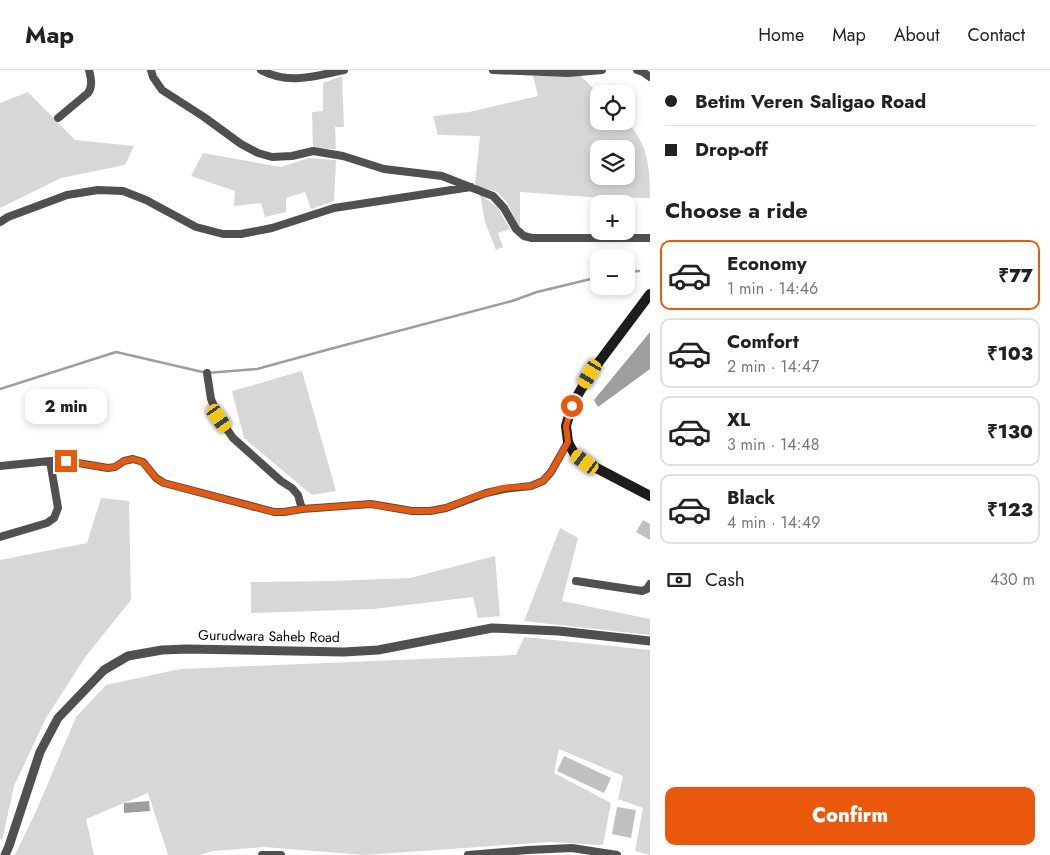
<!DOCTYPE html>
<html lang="en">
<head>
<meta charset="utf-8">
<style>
	:root { --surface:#fff; --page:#f6f6f6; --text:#222; --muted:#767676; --line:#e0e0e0; --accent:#ea580c }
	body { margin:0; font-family:Jost,sans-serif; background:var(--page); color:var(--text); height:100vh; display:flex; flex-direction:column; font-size:19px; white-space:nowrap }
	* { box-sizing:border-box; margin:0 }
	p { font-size:16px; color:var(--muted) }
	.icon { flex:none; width:28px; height:28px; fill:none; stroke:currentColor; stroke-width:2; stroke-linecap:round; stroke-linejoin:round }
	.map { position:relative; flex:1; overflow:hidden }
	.panel { display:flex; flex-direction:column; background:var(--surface); width:400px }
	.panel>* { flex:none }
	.banner { display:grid; align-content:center; height:110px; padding:0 15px; background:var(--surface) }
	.tools { position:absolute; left:590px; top:15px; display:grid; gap:10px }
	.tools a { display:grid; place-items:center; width:45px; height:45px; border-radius:10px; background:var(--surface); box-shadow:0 2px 8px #0003; font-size:25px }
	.end { position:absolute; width:22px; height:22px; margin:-11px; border:6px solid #ea580c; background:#fff; box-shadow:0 0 0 2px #fff }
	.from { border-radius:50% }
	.bubble { position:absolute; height:35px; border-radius:10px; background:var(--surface); box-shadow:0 2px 8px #0003; font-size:16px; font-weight:800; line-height:35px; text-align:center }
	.car { position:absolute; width:15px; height:30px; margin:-15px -8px; border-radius:6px; box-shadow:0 0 4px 1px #0007; background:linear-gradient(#f5c518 24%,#345 0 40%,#f5c518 0 76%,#345 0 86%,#f5c518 0) }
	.banner b { display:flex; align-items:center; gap:18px; height:48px; font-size:19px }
	.banner b+b { border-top:1px solid var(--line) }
	.banner i { width:12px; height:12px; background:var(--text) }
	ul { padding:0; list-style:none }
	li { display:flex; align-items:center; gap:15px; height:70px; margin:0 10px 8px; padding:0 5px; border:2px solid var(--line); border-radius:10px }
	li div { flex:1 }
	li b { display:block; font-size:19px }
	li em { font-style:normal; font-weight:800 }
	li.active { border-color:var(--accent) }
	li>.icon { width:45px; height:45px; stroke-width:1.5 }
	h2 { padding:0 15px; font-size:22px; line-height:60px }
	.pay { display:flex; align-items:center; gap:12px; height:55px; padding:0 15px; font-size:19px }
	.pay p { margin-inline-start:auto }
	.button { display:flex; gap:10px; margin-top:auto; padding:10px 15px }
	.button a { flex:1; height:58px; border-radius:10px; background:var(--accent); color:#fff; font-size:20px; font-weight:800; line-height:58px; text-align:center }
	header { display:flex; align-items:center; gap:30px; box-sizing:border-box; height:70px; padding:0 25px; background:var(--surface); border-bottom:1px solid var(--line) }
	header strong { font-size:24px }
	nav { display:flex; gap:28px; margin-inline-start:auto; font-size:18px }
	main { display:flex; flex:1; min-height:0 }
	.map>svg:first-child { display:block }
</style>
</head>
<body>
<header>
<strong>Map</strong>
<nav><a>Home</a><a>Map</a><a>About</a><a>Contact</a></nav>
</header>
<main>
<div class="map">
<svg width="650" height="785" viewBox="0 0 650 785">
	<rect width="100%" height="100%" fill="#fff"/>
	<path fill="#d7d7d7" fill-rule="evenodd" d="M 342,6 L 344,57 L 335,57 L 336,79 L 313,78 L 312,42 L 323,41 L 323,13 Z
		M 533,6 L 581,6 L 599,24 L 599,51 L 626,51 C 648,73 650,98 650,128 L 589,127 L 520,122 L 520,158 L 506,131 L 497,122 L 475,115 L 480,66 L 438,65 L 433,46 L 469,42 L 538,26 ZM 599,79 L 626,79 L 626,106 L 599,106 Z
		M 28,22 L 75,70 L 134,76 L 125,95 L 61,108 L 0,138 L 0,33 Z
		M 203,83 L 281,97 L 309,88 L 336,90 L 334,131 L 311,139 L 305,122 L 286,128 L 286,142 L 265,147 L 261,133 L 234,136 L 235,121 L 191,106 Z
		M 480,124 L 498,138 L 510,159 L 498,163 L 503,177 L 496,180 L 485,152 Z
		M 302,301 L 336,421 L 312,425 L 244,368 L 232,321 Z
		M 101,428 L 129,431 L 131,530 L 86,586 L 46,648 L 14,716 L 2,771 L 0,768 L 0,490 L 87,473 Z
		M 560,458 L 578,468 L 562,531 L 650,549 L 650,565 L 524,551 Z
		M 495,486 L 500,546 L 478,548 L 473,527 L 374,539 L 251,543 L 251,512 L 331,511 L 410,508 Z
		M 524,567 L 650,580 L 650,785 L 635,781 L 643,738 L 618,729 L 623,706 L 559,679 L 554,703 L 611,733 L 603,775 L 549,772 L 365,785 L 264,777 L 213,781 L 199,785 L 168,785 L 148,723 L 86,749 L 94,785 L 15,785 L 37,739 L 76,647 L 106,615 L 180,599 L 516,585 Z"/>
	<path fill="#9e9e9e" d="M 650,262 L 650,299 L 598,337 L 594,330 Z
		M 149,731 L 150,741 L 124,743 L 124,733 Z"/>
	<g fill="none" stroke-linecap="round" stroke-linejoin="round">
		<path stroke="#9e9e9e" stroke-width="2.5" d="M 626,202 L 639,201
			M 0,319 L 116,282 L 207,303 L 257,299 L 330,279 L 512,231 L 537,222 L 599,207"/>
	</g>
	<path fill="#c0c0c0" d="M 643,450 L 650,454 L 650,470 L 636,462 Z
		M 564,686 L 611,708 L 604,723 L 557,701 Z
		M 617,737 L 636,740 L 631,768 L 612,764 Z"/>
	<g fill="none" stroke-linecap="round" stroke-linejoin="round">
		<path stroke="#505050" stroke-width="8" d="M 151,0 L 153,7 L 162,20 L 204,47 L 241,74 L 258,83 L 272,87 L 292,86 L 313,81 L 343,86 L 384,99 L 442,106 L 493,126 L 504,138 L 516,159 L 524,166 L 532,168 L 650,168
			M 261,0 C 288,15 316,6 344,0
			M 493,0 L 568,3 L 602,0
			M 637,0 L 643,2 L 650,7
			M 58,48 L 88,23 C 93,16 91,8 89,0
			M 0,152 L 8,147 L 67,125 L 98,120 L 123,121 L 146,130 L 196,157 L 223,164 L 241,164 L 272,158 L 334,138 L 471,117
			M 207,303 L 211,329 L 219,348 L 233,368 L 281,411 L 292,418 L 298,425 L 302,439
			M 0,396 L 50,391 L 66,391 L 108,398 L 115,397 L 124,391 L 133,389 L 143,392 L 156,408 L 164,413 L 274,442 L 284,442 L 302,439 L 371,434 L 412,441 L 430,441 L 446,438 L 486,423 L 504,419 L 531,416 L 543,411 L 551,402 L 568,372
			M 0,467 L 47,453 L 54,448 L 58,438 L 50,391
			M 576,511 L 642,521 L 647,519 L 650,514
			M 262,785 L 281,785
			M 468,785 L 528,780 L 572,778 L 617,785"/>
		<path stroke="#505050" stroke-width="9" d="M 5,785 L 9,776 L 40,682 L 58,648 L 104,600 L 128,586 L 162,580 L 187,579 L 344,582 L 378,580 L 492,558 L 559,561 L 650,571"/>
		<path stroke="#1d1d1d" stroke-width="10" d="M 650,224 L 590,304 L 572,335 L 566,356 L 568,372 L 575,385 L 585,392 L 650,426"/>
	</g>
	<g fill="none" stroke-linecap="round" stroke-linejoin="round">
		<path stroke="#ea580c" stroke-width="6" d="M 66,391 L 108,398 L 115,397 L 124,391 L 133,389 L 143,392 L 156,408 L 164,413 L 274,442 L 284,442 L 302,439 L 370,434 L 412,441 L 430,441 L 446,438 L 476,426 L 504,418 L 531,416 L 543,411 L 551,402 L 568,372 L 566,356 L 572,336"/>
	</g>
	<g text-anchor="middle" stroke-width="4" stroke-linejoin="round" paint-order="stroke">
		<g font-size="14" fill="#000" stroke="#fff">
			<text transform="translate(269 566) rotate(1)" y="5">Gurudwara Saheb Road</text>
		</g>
	</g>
</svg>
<div class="tools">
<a><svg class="icon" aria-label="locate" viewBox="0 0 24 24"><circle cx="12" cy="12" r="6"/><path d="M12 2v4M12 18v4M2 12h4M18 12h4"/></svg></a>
<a><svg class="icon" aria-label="layers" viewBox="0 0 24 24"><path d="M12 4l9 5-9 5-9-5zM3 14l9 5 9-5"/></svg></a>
<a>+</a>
<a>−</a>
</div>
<i class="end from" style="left:572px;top:336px"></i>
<i class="end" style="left:66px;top:391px"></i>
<div class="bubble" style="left:25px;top:319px;width:82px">2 min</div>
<i class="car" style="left:590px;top:304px;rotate:211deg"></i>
<i class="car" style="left:219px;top:348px;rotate:145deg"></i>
<i class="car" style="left:585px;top:392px;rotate:306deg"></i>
</div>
<section class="panel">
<div class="banner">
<b><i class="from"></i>Betim Veren Saligao Road</b>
<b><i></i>Drop-off</b>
</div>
<h2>Choose a ride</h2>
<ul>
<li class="active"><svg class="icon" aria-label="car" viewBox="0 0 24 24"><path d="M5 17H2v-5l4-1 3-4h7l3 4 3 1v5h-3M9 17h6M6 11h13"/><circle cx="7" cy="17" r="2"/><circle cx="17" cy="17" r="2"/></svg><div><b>Economy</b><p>1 min · 14:46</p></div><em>₹77</em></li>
<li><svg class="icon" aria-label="car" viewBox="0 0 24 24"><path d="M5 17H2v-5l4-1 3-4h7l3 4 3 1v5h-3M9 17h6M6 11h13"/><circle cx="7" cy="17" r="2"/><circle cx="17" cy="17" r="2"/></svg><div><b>Comfort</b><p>2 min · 14:47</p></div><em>₹103</em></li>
<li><svg class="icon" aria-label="car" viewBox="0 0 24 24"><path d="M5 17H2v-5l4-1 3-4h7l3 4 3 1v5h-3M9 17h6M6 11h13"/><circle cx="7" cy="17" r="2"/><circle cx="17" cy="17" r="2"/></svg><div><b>XL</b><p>3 min · 14:48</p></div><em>₹130</em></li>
<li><svg class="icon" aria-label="car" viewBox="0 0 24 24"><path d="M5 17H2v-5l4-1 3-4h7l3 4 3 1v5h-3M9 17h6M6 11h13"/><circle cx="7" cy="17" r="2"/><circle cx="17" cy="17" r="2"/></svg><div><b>Black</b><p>4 min · 14:49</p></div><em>₹123</em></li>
</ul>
<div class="pay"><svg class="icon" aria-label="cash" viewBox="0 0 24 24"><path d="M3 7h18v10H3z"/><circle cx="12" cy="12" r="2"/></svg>Cash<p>430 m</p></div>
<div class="button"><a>Confirm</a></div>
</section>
</main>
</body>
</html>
